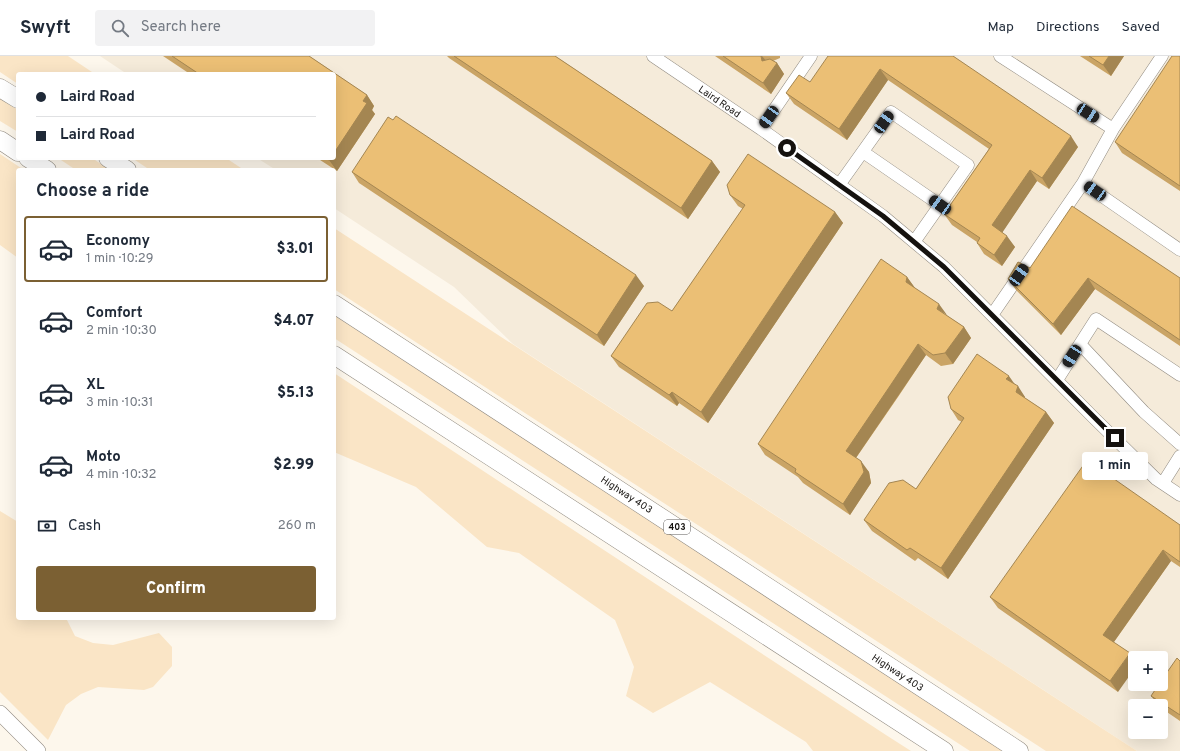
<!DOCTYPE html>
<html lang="en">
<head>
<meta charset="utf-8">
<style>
	:root { --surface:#fff; --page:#f2f2f3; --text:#1f2937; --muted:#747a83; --line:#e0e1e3; --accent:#7b6033 }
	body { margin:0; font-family:Overpass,sans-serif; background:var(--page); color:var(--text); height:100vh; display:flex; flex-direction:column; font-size:15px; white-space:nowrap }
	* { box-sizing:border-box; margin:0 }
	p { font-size:13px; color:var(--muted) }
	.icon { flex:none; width:22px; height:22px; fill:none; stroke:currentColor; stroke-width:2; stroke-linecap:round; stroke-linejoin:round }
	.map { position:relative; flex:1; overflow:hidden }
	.drawer { position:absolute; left:16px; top:112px; width:320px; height:452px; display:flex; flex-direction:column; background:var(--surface); border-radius:4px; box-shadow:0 4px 16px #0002 }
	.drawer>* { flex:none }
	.hud { position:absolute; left:16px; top:16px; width:320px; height:88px; border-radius:4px; box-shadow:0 4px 16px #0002; display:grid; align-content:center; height:88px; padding:0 20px; background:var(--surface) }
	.controls { position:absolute; left:1128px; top:595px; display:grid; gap:8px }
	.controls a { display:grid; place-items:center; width:40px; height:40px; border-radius:4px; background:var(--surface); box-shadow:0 4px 16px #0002; font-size:20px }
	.end { position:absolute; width:18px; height:18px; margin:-9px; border:5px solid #15120f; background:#fff; box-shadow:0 0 0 2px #fff }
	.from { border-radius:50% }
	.bubble { position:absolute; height:28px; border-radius:4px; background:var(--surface); box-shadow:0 4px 16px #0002; font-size:13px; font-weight:800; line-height:28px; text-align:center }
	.car { position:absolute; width:12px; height:24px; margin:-12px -6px; border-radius:5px; box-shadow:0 0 3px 1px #0007; background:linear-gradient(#222 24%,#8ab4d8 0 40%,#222 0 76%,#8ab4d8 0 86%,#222 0) }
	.hud b { display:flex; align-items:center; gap:14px; height:38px; font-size:15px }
	.hud b+b { border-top:1px solid var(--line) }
	.hud i { width:10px; height:10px; background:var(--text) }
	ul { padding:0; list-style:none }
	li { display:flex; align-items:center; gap:12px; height:66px; margin:0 8px 6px; padding:0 12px; border:2px solid transparent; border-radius:4px }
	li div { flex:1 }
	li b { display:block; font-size:15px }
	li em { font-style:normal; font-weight:800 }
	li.current { border-color:var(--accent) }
	li>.icon { width:36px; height:36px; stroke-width:1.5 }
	h2 { padding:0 20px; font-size:18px; line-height:48px }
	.pay { display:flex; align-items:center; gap:10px; height:44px; padding:0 20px; font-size:15px }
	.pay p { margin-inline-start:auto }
	.primary-button { display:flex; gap:8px; margin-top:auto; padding:8px 20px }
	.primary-button a { flex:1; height:46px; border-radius:4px; background:var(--accent); color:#fff; font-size:16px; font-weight:800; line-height:46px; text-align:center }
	header { display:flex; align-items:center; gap:24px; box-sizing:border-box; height:56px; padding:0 20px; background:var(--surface); border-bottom:1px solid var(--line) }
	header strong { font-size:19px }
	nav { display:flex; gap:22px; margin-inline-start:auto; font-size:14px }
	.search { width:280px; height:36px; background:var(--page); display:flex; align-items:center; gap:10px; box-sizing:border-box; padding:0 14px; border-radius:4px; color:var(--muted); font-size:15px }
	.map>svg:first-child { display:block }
</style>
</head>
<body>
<header>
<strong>Swyft</strong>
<div class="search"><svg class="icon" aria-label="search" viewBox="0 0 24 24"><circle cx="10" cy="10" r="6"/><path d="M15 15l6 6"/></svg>Search here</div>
<nav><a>Map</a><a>Directions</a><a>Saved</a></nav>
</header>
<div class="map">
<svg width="1180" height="695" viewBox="0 0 1180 695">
	<rect width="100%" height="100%" fill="#fdf7ec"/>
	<path fill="#f5ebda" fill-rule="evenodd" d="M 100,0 L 1180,0 L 1180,695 L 1137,695 L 513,288 L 454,231 L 334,152 L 334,114 L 276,114 L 257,102 L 334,102 L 334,18 L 127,18 ZM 1135,602 L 1161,602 L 1161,628 L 1135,628 ZM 1135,650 L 1161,650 L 1161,676 L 1135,676 Z"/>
	<path fill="#fae5c6" d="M 0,0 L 68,0 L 95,18 L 18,18 L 18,28 L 0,16 Z
		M 0,42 L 18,54 L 18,76 L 0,65 Z
		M 0,98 L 24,114 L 18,114 L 18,202 L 0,189 Z
		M 58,102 L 92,102 L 110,114 L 76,114 Z
		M 132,102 L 226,102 L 244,114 L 150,114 Z
		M 334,172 L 1137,695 L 1046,695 L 334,233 Z
		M 334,259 L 1005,695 L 970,695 L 334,282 Z
		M 334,317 L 886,679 L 911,695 L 813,695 L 806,686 L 710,626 L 653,657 L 626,640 L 634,611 L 615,564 L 519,497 L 487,491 L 416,431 L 334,396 Z
		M 0,455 L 18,466 L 18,562 L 66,562 L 75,580 L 93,587 L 113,589 L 159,577 L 172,591 L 172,610 L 153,631 L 144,634 L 98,631 L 81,638 L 66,649 L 48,684 L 0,636 Z"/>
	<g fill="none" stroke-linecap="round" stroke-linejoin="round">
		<g stroke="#908a80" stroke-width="13">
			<path id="minor" d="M 653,0 L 761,73 L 883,160 L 944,211 L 1094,362 L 1156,423 L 1180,439
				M 761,73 L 811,0
				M 1113,73 L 1162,0
				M 863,96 L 940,149
				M 1083,127 L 1180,194
				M 839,129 L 891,56 L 968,109 L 914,186
				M 992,259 L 1083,127 L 1113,73 L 1000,0
				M 1080,288 L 1144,356 L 1180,388
				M 1057,324 L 1096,263 L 1180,319
				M 1163,427 L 1180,400"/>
		</g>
		<g stroke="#908a80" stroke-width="16">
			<path id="major" d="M 0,657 L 38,695"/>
		</g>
		<g stroke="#908a80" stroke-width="19">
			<path id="highway" d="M 0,32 L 18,43
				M 0,84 L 18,96
				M 28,102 L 47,114
				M 108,102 L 127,114
				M 334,248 L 1019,695
				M 334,299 L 944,695"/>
		</g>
		<use href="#minor" stroke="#fff" stroke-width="12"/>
		<use href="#major" stroke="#fff" stroke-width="15"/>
		<use href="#highway" stroke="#fff" stroke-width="18"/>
	</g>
	<path fill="#caa465" d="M 163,0 L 309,0 L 367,39 L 374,50 L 372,54 L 375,58 L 337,115 L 317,102 L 334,102 L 334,18 L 190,18 Z
		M 447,0 L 555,0 L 712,105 L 720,116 L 688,163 L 449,2 Z
		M 715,0 L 780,0 L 780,2 L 773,5 L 777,7 L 784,18 L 771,38 Z
		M 953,0 L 1078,91 L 1049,133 L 1037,125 L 1002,176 L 1015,191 L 1002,210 L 984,198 L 977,187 L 977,186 L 952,169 L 944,158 L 989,93 L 888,24 L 847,84 L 794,48 L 786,37 L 810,26 Z
		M 1080,0 L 1124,0 L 1111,20 Z
		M 1180,0 L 1180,135 L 1122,97 L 1115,86 Z
		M 352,116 L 644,230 L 604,290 L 359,127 Z
		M 730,139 L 835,156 L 843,167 L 708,367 L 679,347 L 677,350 L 619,311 L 611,300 L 672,255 L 743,153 L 738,150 Z
		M 1030,212 L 1180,222 L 1180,290 L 1095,233 L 1061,279 L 1016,234 L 1008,223 Z
		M 907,221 L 915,232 L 946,259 L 964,271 L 971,282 L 953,308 L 941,310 L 926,299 L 898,341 L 856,402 L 869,416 L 871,427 L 850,459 L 803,427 L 798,421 L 765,399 L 758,388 Z
		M 1015,329 L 1025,341 L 1025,342 L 1046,356 L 1054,367 L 948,523 L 918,502 L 915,505 L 872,475 L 864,464 L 916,433 L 962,366 L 958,364 L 951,353 Z
		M 1180,469 L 1180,511 L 1171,505 L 1114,586 L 1118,636 L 998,552 L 990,541 Z
		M 1180,605 L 1180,665 L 1161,652 L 1161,650 L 1159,650 L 1151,640 Z"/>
	<path fill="#a48652" d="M 761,0 L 762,0 L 767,6 L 762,5 Z
		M 1109,0 L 1124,0 L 1111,20 L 1103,9 Z
		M 777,7 L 784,18 L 771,38 L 763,27 Z
		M 880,13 L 888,24 L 847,84 L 839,73 Z
		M 367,39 L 374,50 L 372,54 L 375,58 L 337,115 L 329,104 L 330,102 L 334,102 L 334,97 L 363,45 Z
		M 1071,80 L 1078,91 L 1049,133 L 1042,122 Z
		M 712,105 L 720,116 L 688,163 L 681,152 Z
		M 1030,114 L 1037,125 L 1000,180 L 992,169 Z
		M 835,156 L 843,167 L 708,367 L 701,356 Z
		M 1007,180 L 1015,191 L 1002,210 L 994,199 Z
		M 636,219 L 644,230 L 604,290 L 597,279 Z
		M 907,221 L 915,232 L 906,226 Z
		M 1088,222 L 1095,233 L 1061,279 L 1053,268 Z
		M 939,248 L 947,259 L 937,253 Z
		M 964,271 L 971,282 L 953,308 L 945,297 Z
		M 918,288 L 926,299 L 853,406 L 846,395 Z
		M 1009,320 L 1016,330 L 1006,323 Z
		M 1018,330 L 1025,341 L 1023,347 L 1016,336 Z
		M 672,336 L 679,347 L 677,350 L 669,339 Z
		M 1046,356 L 1054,367 L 948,523 L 941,512 Z
		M 861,405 L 869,416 L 871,427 L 850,459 L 843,448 Z
		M 1163,494 L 1171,505 L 1111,590 L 1103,579 Z
		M 1130,597 L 1135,605 L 1135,612 L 1118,636 L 1110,625 Z"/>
	<path fill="#ebbf75" stroke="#a48652" d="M 172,0 L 309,0 L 367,39 L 363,45 L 367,47 L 334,97 L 334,18 L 199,18 Z
		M 454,0 L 555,0 L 712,105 L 681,152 Z
		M 723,0 L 761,0 L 762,5 L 770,3 L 777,7 L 763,27 Z
		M 828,0 L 953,0 L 1071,80 L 1042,122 L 1030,114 L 992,169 L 1007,180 L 994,199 L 977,187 L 980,182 L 944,158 L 992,89 L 880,13 L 839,73 L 786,37 L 799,19 L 810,26 Z
		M 1089,0 L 1109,0 L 1103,9 Z
		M 1172,0 L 1180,0 L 1180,130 L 1115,86 Z
		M 396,60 L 636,219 L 597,279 L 352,116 L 388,61 L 393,64 Z
		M 748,98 L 835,156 L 701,356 L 672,336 L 669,339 L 611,300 L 647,247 L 658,246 L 672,255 L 745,149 L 730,139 L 727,129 Z
		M 325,102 L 330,102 L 329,104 Z
		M 1072,150 L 1180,222 L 1180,284 L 1088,222 L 1053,268 L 1008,223 L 1018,206 L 1030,212 Z
		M 881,203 L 907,221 L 906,226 L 939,248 L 937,253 L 964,271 L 945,297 L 933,299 L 918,288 L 890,330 L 846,395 L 861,405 L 864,416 L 843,448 L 795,416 L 796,413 L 758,388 Z
		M 977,298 L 1009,320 L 1006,323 L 1018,330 L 1016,336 L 1046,356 L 941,512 L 910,492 L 907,494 L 864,464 L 889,427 L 903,424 L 916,433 L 964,362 L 951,353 L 948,341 Z
		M 1087,404 L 1180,469 L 1180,506 L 1163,494 L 1103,579 L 1130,597 L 1110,625 L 990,541 Z
		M 1177,602 L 1180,605 L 1180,659 L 1151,640 L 1159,628 L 1161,628 L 1161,625 Z"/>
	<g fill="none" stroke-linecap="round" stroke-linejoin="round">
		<path stroke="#15120f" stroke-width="5" d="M 787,92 L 883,160 L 944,211 L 1115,382"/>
	</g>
	<g text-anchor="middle" stroke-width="3.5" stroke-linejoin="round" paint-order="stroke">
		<rect fill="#fff" stroke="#5b5957" stroke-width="1" x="664" y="464" width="26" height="14" rx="3"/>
		<g font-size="9" font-weight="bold" fill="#15120f">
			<text x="677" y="474">403</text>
		</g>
		<g font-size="10" fill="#15120f" stroke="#fff">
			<text transform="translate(720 45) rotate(34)" y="4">Laird Road</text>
			<text transform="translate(627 438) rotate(33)" y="4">Highway 403</text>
			<text transform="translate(898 616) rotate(33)" y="4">Highway 403</text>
		</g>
	</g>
</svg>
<div class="controls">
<a>+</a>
<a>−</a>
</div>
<i class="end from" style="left:787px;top:92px"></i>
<i class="end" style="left:1115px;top:382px"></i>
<div class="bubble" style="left:1082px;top:396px;width:66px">1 min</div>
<i class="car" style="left:1088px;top:57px;rotate:123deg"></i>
<i class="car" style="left:769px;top:61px;rotate:215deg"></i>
<i class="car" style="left:884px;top:66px;rotate:35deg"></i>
<i class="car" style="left:1095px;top:135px;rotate:304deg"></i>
<i class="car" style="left:940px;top:149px;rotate:305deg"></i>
<i class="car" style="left:1019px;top:219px;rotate:35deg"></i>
<i class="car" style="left:1072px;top:300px;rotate:213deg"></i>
<div class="hud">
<b><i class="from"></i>Laird Road</b>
<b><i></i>Laird Road</b>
</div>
<section class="drawer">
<h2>Choose a ride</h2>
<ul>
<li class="current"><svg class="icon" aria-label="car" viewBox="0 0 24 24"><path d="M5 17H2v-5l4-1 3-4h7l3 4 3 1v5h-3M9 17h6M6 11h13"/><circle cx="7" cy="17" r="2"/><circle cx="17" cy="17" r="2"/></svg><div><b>Economy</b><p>1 min · 10:29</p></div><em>$3.01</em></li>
<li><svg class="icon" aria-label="car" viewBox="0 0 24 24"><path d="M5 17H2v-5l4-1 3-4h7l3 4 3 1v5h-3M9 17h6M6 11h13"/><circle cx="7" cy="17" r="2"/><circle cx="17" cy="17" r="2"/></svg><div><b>Comfort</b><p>2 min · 10:30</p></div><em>$4.07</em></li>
<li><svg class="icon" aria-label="car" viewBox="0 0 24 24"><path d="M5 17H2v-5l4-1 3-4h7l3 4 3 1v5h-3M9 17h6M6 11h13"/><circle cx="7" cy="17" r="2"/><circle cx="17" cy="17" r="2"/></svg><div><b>XL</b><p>3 min · 10:31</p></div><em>$5.13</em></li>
<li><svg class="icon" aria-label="car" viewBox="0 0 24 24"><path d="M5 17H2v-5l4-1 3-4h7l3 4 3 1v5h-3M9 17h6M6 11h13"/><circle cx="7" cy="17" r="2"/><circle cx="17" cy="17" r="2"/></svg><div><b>Moto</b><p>4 min · 10:32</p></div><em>$2.99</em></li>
</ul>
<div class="pay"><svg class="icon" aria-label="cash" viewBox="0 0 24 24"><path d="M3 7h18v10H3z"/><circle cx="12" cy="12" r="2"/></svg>Cash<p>260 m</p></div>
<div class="primary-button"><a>Confirm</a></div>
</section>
</div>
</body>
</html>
